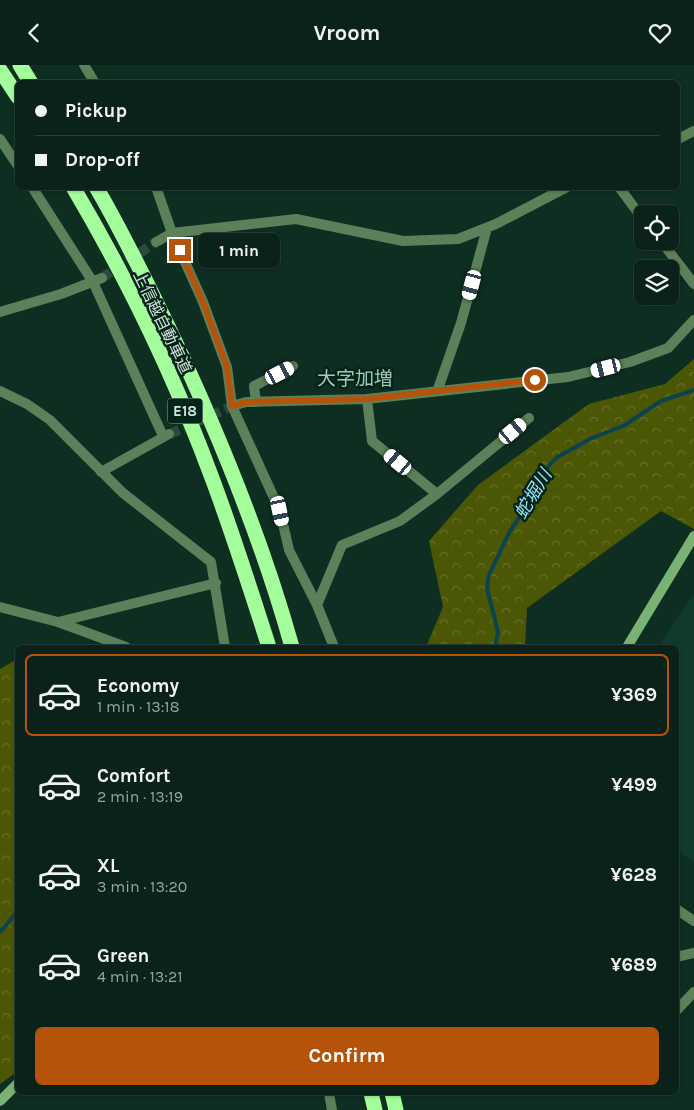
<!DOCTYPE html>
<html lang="en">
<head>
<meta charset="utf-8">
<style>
	:root { --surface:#0a221a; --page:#182f27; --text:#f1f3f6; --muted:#99a4a2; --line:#2a3f39; --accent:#b45309 }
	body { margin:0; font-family:Karla,"Noto Sans JP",sans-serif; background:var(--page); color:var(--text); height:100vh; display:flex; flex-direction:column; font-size:19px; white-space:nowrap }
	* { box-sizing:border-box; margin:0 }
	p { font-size:16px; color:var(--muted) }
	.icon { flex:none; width:28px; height:28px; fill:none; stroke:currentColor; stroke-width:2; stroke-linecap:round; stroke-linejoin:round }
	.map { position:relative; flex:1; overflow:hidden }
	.details { position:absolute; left:15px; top:580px; width:664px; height:450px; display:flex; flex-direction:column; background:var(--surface); border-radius:8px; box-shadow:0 1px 4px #0004,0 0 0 1px var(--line) }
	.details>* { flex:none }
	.banner { position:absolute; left:15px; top:15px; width:665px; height:110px; border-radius:8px; box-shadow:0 1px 4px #0004,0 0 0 1px var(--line); display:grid; align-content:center; height:110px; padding:0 20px; background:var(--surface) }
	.tools { position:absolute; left:634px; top:140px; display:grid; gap:10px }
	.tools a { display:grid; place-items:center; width:45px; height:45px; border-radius:8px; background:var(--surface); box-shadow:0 1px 4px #0004,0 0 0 1px var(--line); font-size:25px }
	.end { position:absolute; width:22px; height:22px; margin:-11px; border:6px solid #b45309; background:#fff; box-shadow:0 0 0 2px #fff }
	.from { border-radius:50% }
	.bubble { position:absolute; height:35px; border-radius:8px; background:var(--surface); box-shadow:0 1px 4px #0004,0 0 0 1px var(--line); font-size:16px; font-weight:700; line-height:35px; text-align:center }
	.car { position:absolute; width:15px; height:30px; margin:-15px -8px; border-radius:6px; box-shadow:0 0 4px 1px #0007; background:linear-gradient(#fff 24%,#345 0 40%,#fff 0 76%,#345 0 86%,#fff 0) }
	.banner b { display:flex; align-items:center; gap:18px; height:48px; font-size:19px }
	.banner b+b { border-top:1px solid var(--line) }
	.banner i { width:12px; height:12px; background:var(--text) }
	ul { padding:9px 0 0; list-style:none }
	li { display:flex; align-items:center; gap:15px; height:82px; margin:0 10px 8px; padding:0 10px; border:2px solid transparent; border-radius:8px }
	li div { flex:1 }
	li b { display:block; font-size:19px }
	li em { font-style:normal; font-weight:700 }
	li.active { border-color:var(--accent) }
	li>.icon { width:45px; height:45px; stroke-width:1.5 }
	.action { display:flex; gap:10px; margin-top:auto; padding:10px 20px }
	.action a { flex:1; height:58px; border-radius:8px; background:var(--accent); color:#fff; font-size:20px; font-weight:700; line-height:58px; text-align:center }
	header { display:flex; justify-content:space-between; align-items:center; height:65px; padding:0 20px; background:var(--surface); font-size:22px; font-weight:700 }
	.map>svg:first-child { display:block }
</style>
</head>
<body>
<header><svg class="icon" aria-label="back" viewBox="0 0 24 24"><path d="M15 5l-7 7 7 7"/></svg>Vroom<svg class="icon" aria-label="heart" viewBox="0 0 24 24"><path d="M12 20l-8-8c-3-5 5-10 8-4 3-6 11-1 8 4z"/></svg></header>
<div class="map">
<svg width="694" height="1045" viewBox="0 0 694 1045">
	<defs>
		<pattern id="forest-crowns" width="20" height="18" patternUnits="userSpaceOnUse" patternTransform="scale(1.25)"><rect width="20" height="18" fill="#4c5705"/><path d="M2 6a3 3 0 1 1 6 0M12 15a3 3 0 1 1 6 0" fill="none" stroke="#656f29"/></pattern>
	</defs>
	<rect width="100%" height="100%" fill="#0e2e22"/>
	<path fill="#103a2d" d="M 694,529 L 694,797 L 676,784 L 676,582 L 658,582 Z"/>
	<path fill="url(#forest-crowns)" d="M 694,294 L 694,464 L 661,446 L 527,543 L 525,582 L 426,582 L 443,542 L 429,476 L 478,420 L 589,339 L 665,319 Z
		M 17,594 L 18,1006 L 0,1019 L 0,604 Z"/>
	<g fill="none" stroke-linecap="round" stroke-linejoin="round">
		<path stroke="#0a4450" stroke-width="4" d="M 495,582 L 498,567 L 487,523 L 489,510 L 510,466 L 523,447 L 527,434 L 547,403 L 556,393 L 590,374 L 625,360 L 661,336 L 694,325
			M 0,867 L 18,846"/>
		<path stroke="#2b493e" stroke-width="10" stroke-dasharray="10 5" stroke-linecap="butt" d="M 102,213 L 156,177
			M 170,369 L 232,341"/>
		<path stroke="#5c8059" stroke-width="10" d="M 0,74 L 18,101
			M 678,74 L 694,66
			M 32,122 L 93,217 L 163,371
			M 619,122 L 642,153
			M 172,168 L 203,237 L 227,302 L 232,341 L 280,446 L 289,485 L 317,540 L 334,582
			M 661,176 L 694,219
			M 156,177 L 172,168 L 296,154 L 403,176 L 458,174 L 496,159 L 567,122
			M 0,247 L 61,229 L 102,213
			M 438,324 L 461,258 L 487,163
			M 0,326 L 27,339 L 50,355 L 123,428 L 211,497 L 225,582
			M 256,337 L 254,321 L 293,301
			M 232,341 L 246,337 L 367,334 L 568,312 L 630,297 L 668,283 L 694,255
			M 101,407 L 169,369
			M 437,429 L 529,353
			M 317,540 L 342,480 L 400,456 L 437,429 L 372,376 L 367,334
			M 0,542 L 58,557 L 216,518
			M 676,844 L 694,856
			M 676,892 L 694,888
			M 676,946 L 694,927
			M 329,1028 L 332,1045"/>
		<path stroke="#5c8059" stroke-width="10" d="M 84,0 L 95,18
			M 156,122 L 172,168
			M 58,557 L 126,582"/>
		<path stroke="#79b273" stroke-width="10" d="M 627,582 L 694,471
			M 0,1036 L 18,1018"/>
		<path stroke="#a2fd9a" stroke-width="15" d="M 20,0 L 31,18
			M 0,5 L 18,32
			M 73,122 C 128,215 175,313 212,413 C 233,469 251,526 269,582
			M 96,122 C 122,166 144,212 166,257 C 216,362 261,471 292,582
			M 371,1028 L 375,1045
			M 392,1028 L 396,1045"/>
	</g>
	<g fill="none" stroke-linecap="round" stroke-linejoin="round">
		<path stroke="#b45309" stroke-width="6" d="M 180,185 L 203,237 L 227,302 L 232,341 L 246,337 L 367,334 L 535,315"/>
	</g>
	<g text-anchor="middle" stroke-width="5" stroke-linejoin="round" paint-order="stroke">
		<rect fill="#032419" stroke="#94aaa1" stroke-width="1" x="167.5" y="333.5" width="35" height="25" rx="4"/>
		<g font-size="15" font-weight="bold" fill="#d2e3db">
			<text x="185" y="351">E18</text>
		</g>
		<g font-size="16" fill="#d2e3db" stroke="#032419">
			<text transform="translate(163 257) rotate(64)" y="6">上信越自動車道</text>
		</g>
		<g font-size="18" font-style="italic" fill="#9ce6f8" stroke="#032419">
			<text transform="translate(533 429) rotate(-59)" y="6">蛇堀川</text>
		</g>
		<g font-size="19" fill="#a4c8b8" stroke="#032419">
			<text x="355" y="320">大字加増</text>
		</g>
	</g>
</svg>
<div class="tools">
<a><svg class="icon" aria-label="locate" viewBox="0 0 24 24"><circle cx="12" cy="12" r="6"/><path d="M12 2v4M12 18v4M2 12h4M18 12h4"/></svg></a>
<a><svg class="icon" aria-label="layers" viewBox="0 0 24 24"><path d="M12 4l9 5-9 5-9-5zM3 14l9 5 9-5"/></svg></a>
</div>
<i class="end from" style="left:535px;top:315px"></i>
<i class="end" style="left:180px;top:185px"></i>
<div class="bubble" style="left:198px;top:168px;width:82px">1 min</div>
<i class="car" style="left:472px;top:220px;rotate:195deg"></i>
<i class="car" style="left:606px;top:303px;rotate:256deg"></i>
<i class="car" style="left:280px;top:308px;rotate:63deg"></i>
<i class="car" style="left:513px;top:366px;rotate:50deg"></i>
<i class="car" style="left:398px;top:397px;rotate:310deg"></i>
<i class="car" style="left:280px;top:446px;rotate:168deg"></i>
<div class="banner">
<b><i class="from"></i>Pickup</b>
<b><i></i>Drop-off</b>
</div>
<section class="details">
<ul>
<li class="active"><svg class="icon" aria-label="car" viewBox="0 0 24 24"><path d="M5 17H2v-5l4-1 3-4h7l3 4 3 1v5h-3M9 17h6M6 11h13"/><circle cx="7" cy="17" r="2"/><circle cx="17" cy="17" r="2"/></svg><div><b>Economy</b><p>1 min · 13:18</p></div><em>¥369</em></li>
<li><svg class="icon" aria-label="car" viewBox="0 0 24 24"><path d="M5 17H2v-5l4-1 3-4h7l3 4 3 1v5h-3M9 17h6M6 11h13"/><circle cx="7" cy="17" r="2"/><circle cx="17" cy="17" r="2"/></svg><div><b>Comfort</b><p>2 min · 13:19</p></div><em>¥499</em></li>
<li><svg class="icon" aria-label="car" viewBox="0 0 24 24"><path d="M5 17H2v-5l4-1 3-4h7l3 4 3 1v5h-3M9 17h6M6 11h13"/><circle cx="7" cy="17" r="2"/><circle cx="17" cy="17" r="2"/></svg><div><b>XL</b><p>3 min · 13:20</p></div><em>¥628</em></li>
<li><svg class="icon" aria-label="car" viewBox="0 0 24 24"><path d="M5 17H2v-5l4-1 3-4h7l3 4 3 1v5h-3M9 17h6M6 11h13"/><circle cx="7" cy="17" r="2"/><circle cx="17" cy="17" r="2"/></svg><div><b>Green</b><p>4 min · 13:21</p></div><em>¥689</em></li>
</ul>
<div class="action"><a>Confirm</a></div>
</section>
</div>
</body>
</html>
